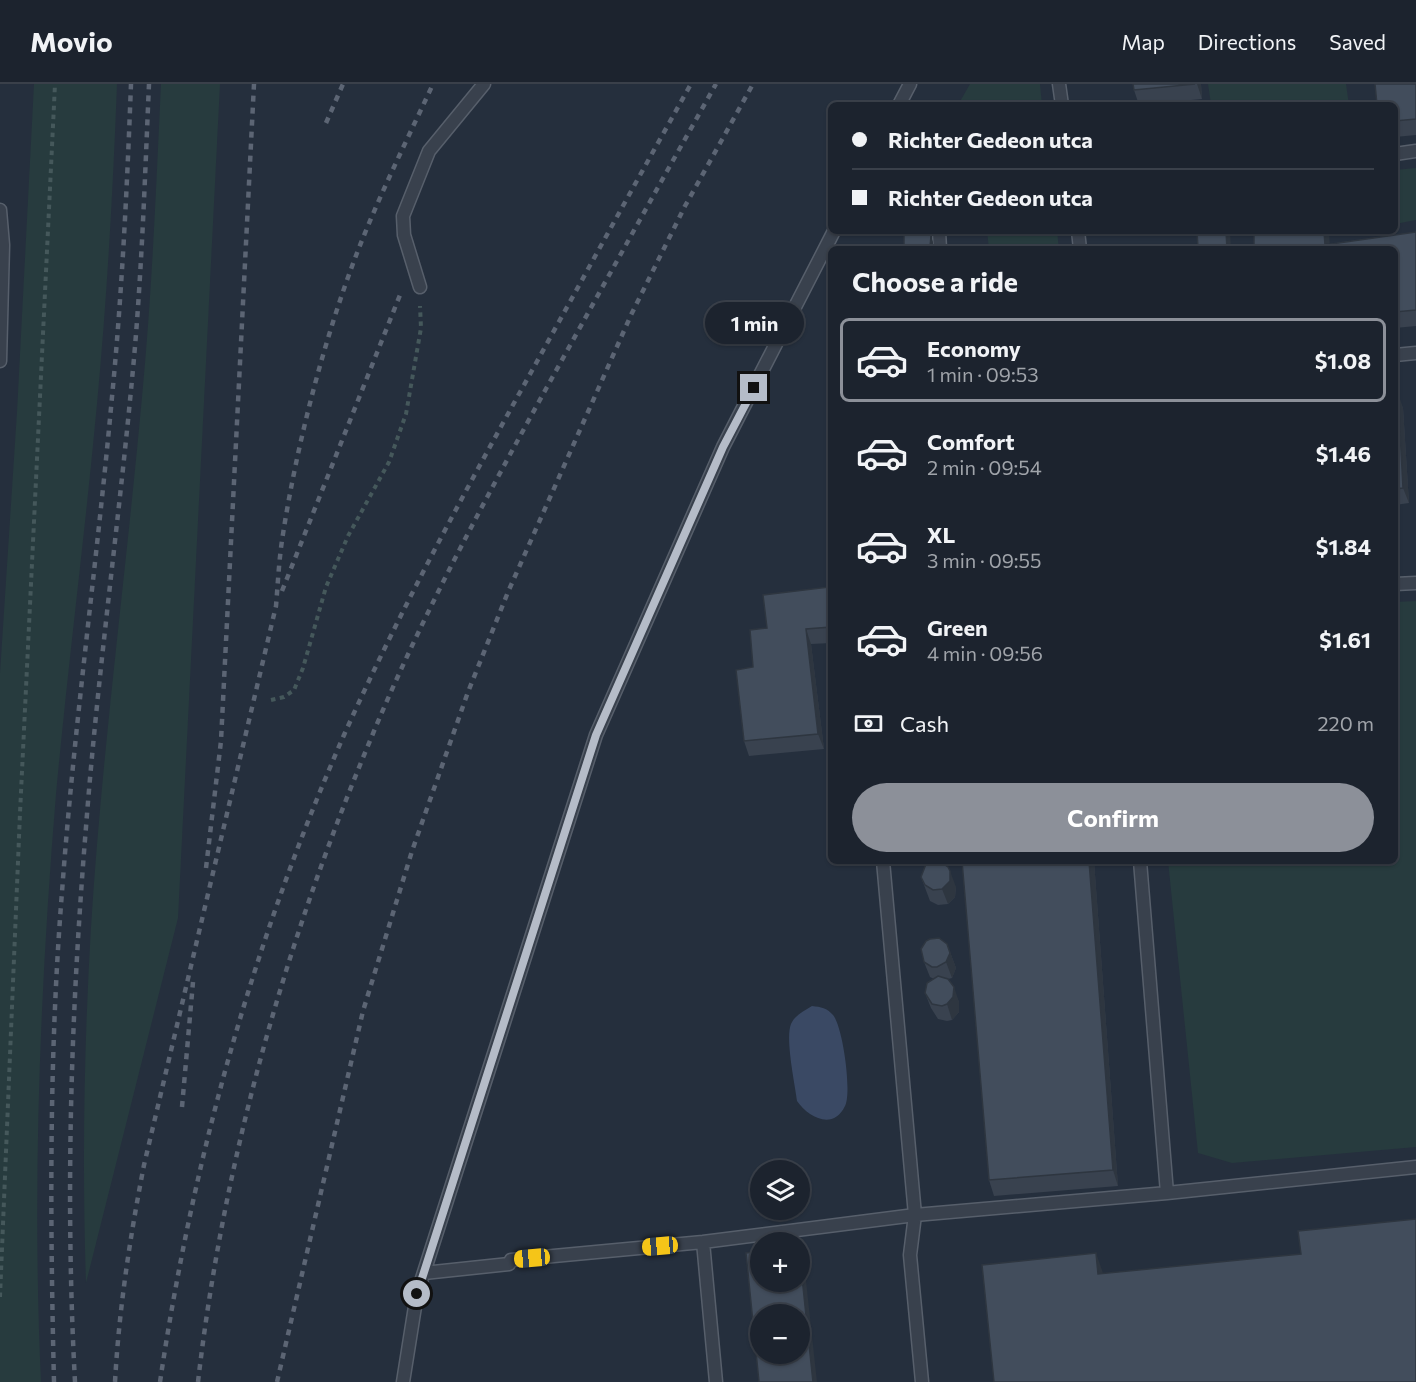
<!DOCTYPE html>
<html lang="en">
<head>
<meta charset="utf-8">
<style>
	:root { --surface:#1c232e; --page:#292f3a; --text:#f1f3f6; --muted:#a0a4aa; --line:#3a404a; --accent:#8c9099 }
	body { margin:0; font-family:Commissioner,sans-serif; background:var(--page); color:var(--text); height:100vh; display:flex; flex-direction:column; font-size:22px; white-space:nowrap }
	* { box-sizing:border-box; margin:0 }
	p { font-size:20px; color:var(--muted) }
	.icon { flex:none; width:33px; height:33px; fill:none; stroke:currentColor; stroke-width:2; stroke-linecap:round; stroke-linejoin:round }
	.map { position:relative; flex:1; overflow:hidden }
	.side { position:absolute; left:828px; top:162px; width:570px; height:618px; display:flex; flex-direction:column; background:var(--surface); border-radius:9px; box-shadow:0 2px 4px #0004,0 0 0 2px var(--line) }
	.side>* { flex:none }
	.top-card { position:absolute; left:828px; top:18px; width:570px; height:132px; border-radius:9px; box-shadow:0 2px 4px #0004,0 0 0 2px var(--line); display:grid; align-content:center; height:132px; padding:0 24px; background:var(--surface) }
	.controls { position:absolute; left:750px; top:1076px; display:grid; gap:12px }
	.controls a { display:grid; place-items:center; width:60px; height:60px; border-radius:50%; background:var(--surface); box-shadow:0 2px 4px #0004,0 0 0 2px var(--line); font-size:30px }
	.end { position:absolute; width:27px; height:27px; margin:-14px; border:8px solid #b5bcc8; background:#111; box-shadow:0 0 0 3px #111 }
	.from { border-radius:50% }
	.bubble { position:absolute; height:42px; border-radius:21px; background:var(--surface); box-shadow:0 2px 4px #0004,0 0 0 2px var(--line); font-size:20px; font-weight:700; line-height:42px; text-align:center }
	.car { position:absolute; width:18px; height:36px; margin:-18px -9px; border-radius:8px; box-shadow:0 0 4px 2px #0007; background:linear-gradient(#f5c518 24%,#345 0 40%,#f5c518 0 76%,#345 0 86%,#f5c518 0) }
	.top-card b { display:flex; align-items:center; gap:21px; height:57px; font-size:22px }
	.top-card b+b { border-top:2px solid var(--line) }
	.top-card i { width:15px; height:15px; background:var(--text) }
	ul { padding:0; list-style:none }
	li { display:flex; align-items:center; gap:18px; height:84px; margin:0 12px 9px; padding:0 12px; border:3px solid transparent; border-radius:9px }
	li div { flex:1 }
	li b { display:block; font-size:22px }
	li em { font-style:normal; font-weight:700 }
	li.current { border-color:var(--accent) }
	li>.icon { width:54px; height:54px; stroke-width:1.5 }
	h2 { padding:0 24px; font-size:27px; line-height:72px }
	.pay { display:flex; align-items:center; gap:15px; height:66px; padding:0 24px; font-size:22px }
	.pay p { margin-inline-start:auto }
	.action { display:flex; gap:12px; margin-top:auto; padding:12px 24px }
	.action a { flex:1; height:69px; border-radius:36px; background:var(--accent); color:#fff; font-size:24px; font-weight:700; line-height:69px; text-align:center }
	header { display:flex; align-items:center; gap:36px; box-sizing:border-box; height:84px; padding:0 30px; background:var(--surface); border-bottom:2px solid var(--line) }
	header strong { font-size:28px }
	nav { display:flex; gap:33px; margin-inline-start:auto; font-size:21px }
	.map>svg:first-child { display:block }
</style>
</head>
<body>
<header>
<strong>Movio</strong>
<nav><a>Map</a><a>Directions</a><a>Saved</a></nav>
</header>
<div class="map">
<svg width="1416" height="1298" viewBox="0 0 1416 1298">
	<rect width="100%" height="100%" fill="#252f3d"/>
	<path fill="#273b3e" d="M 34,0 L 117,0 C 113,107 107,213 97,320 C 85,450 68,580 56,710 C 40,904 32,1103 41,1298 L 0,1298 L 0,589 L 17,328 Z
		M 161,0 L 220,0 L 178,834 L 86,1199 C 82,1080 84,961 91,843 C 102,666 126,490 142,313 C 152,209 156,105 161,0 Z
		M 970,0 L 1040,0 L 1042,21 L 958,21 Z
		M 1208,0 L 1346,0 L 1349,21 L 1201,21 L 1211,20 Z
		M 1416,84 L 1416,136 L 1395,140 L 1395,86 Z
		M 987,147 L 1057,147 L 1059,165 L 989,165 Z
		M 1416,517 L 1416,1063 L 1232,1079 L 1198,1069 L 1168,777 L 1395,777 L 1395,518 Z"/>
	<path fill="#3a4964" d="M 812,922 C 821,923 827,924 833,931 C 843,943 852,1009 845,1022 C 833,1047 808,1033 797,1017 C 795,1000 785,955 791,940 C 795,931 804,927 812,922 Z"/>
	<g fill="none" stroke-linecap="round" stroke-linejoin="round">
		<g stroke="#575f6b" stroke-width="15">
			<path id="service" d="M 1059,0 L 1062,21
				M 899,21 L 910,0
				M 1395,70 L 1416,67
				M 0,126 L 3,161 L 0,277
				M 939,147 L 940,165
				M 1078,147 L 1080,165
				M 420,203 L 404,151 L 403,132 L 429,67 L 484,0
				M 1395,271 L 1416,269
				M 1395,500 L 1416,499
				M 883,777 L 915,1131 L 910,1171 L 922,1298
				M 1140,777 L 1167,1109
				M 703,1158 L 716,1298
				M 424,1189 L 509,1180 L 511,1176 L 703,1158 L 915,1131 L 1167,1109 L 1416,1083
				M 403,1298 L 417,1210 L 596,651 L 723,363 L 834,147"/>
		</g>
		<path stroke="#45585b" stroke-width="4" stroke-dasharray="4.5 4.5" stroke-linecap="butt" d="M 271,616 L 284,613 L 294,606 L 303,584 L 326,503 L 348,452 L 389,378 L 406,330 L 421,244 L 420,222
			M 0,1213 L 20,729 L 55,0"/>
		<use href="#service" stroke="#39414d" stroke-width="12"/>
		<path stroke="#5c6574" stroke-width="4.5" stroke-dasharray="6 6" stroke-linecap="butt" d="M 326,39 L 343,0
			M 282,507 L 402,206
			M 206,784 L 221,657 L 254,0
			M 182,1023 L 193,898
			M 54,1298 C 50,1134 49,971 62,808 C 74,643 97,478 112,313 C 122,209 127,105 131,0
			M 75,1298 C 65,1113 71,927 86,743 C 98,586 120,430 134,274 C 142,183 145,91 149,0
			M 115,1298 C 119,1225 130,1153 144,1081 L 276,522 C 278,498 279,474 283,450 C 297,360 324,255 357,169 C 379,112 407,56 433,0
			M 160,1298 C 193,1075 253,858 344,651 C 396,535 457,422 519,310 C 576,207 633,103 691,0
			M 198,1298 C 223,1081 283,866 367,664 C 418,539 482,421 547,303 C 603,202 659,101 716,0
			M 277,1298 L 363,927 L 412,767 L 468,608 L 508,508 L 631,231 L 685,122 L 753,0"/>
	</g>
	<path fill="#39424f" d="M 1133,0 L 1201,0 L 1202,15 L 1139,21 L 1134,6 Z
		M 1416,0 L 1416,51 L 1395,53 L 1395,21 Z
		M 1329,147 L 1329,160 L 1416,148 L 1416,242 L 1395,244 L 1395,165 L 1254,165 Z
		M 1395,309 L 1403,324 L 1409,419 L 1395,421 Z
		M 829,503 L 831,508 L 831,559 L 811,560 L 824,665 L 749,672 L 744,657 L 753,583 Z
		M 1094,777 L 1118,1102 L 994,1112 L 989,1096 Z
		M 921,793 L 956,803 L 955,813 L 948,820 L 938,821 L 930,817 Z
		M 947,860 L 956,884 L 952,894 L 948,895 L 959,918 L 959,928 L 952,936 L 947,937 L 938,935 L 931,924 L 925,909 L 934,895 L 930,893 L 924,878 Z"/>
	<path fill="#2e3640" d="M 1197,0 L 1201,0 L 1202,15 Z
		M 1226,147 L 1230,147 L 1231,165 L 1227,165 Z
		M 1324,147 L 1329,147 L 1330,165 L 1325,161 Z
		M 931,152 L 933,158 L 933,165 L 928,165 Z
		M 1398,309 L 1403,324 L 1409,419 L 1403,404 Z
		M 806,545 L 811,560 L 824,665 L 818,650 Z
		M 1089,777 L 1094,777 L 1118,1102 L 1113,1086 Z
		M 950,787 L 956,803 L 955,813 L 948,820 L 942,805 Z
		M 947,860 L 956,884 L 952,894 L 946,878 Z
		M 954,903 L 959,918 L 959,928 L 952,936 L 947,920 Z
		M 800,1166 L 804,1178 L 817,1298 L 813,1298 L 800,1174 Z
		M 1096,1169 L 1103,1189 L 1098,1190 Z"/>
	<path fill="#424d5c" stroke="#2e3640" stroke-width="1.5" fill-rule="evenodd" d="M 1133,0 L 1195,0 L 1134,6 Z
		M 1375,0 L 1416,0 L 1416,35 L 1395,37 L 1395,21 L 1377,21 Z
		M 907,147 L 927,147 L 931,152 L 930,163 L 928,165 L 916,165 L 915,163 L 905,164 L 904,163 L 904,149 Z
		M 1197,147 L 1226,147 L 1227,165 L 1198,165 Z
		M 1254,147 L 1324,147 L 1325,161 L 1416,148 L 1416,226 L 1395,228 L 1395,165 L 1254,165 Z
		M 915,163 L 916,165 L 894,165 Z
		M 1182,163 L 1182,165 L 1159,165 Z
		M 829,238 L 831,238 L 831,284 Z
		M 1395,309 L 1398,309 L 1403,404 L 1395,405 Z
		M 829,503 L 831,520 L 831,543 L 806,545 L 818,650 L 744,657 L 736,586 L 753,583 L 750,546 L 767,544 L 763,511 Z
		M 939,777 L 948,783 L 950,787 L 950,797 L 942,805 L 933,806 L 925,801 L 921,793 L 926,780 Z
		M 962,777 L 1089,777 L 1113,1086 L 989,1096 Z
		M 939,854 L 947,860 L 950,869 L 946,878 L 937,883 L 932,883 L 924,878 L 921,865 L 926,857 L 930,855 Z
		M 938,892 L 948,895 L 954,903 L 953,913 L 947,920 L 942,922 L 932,920 L 925,909 L 927,899 Z
		M 1416,1135 L 1416,1298 L 994,1298 L 982,1181 L 1096,1169 L 1098,1190 L 1301,1170 L 1298,1147 Z
		M 760,1167 L 760,1197 L 800,1197 L 800,1174 L 813,1298 L 759,1298 L 746,1169 ZM 760,1230 L 800,1230 L 800,1269 L 760,1269 Z"/>
	<g fill="none" stroke-linecap="round" stroke-linejoin="round">
		<path stroke="#b5bcc8" stroke-width="8" d="M 417,1210 L 596,651 L 723,363 L 754,304"/>
	</g>
</svg>
<div class="controls">
<a><svg class="icon" aria-label="layers" viewBox="0 0 24 24"><path d="M12 4l9 5-9 5-9-5zM3 14l9 5 9-5"/></svg></a>
<a>+</a>
<a>−</a>
</div>
<i class="end from" style="left:417px;top:1210px"></i>
<i class="end" style="left:754px;top:304px"></i>
<div class="bubble" style="left:705px;top:218px;width:99px">1 min</div>
<i class="car" style="left:660px;top:1162px;rotate:265deg"></i>
<i class="car" style="left:532px;top:1174px;rotate:265deg"></i>
<div class="top-card">
<b><i class="from"></i>Richter Gedeon utca</b>
<b><i></i>Richter Gedeon utca</b>
</div>
<section class="side">
<h2>Choose a ride</h2>
<ul>
<li class="current"><svg class="icon" aria-label="car" viewBox="0 0 24 24"><path d="M5 17H2v-5l4-1 3-4h7l3 4 3 1v5h-3M9 17h6M6 11h13"/><circle cx="7" cy="17" r="2"/><circle cx="17" cy="17" r="2"/></svg><div><b>Economy</b><p>1 min · 09:53</p></div><em>$1.08</em></li>
<li><svg class="icon" aria-label="car" viewBox="0 0 24 24"><path d="M5 17H2v-5l4-1 3-4h7l3 4 3 1v5h-3M9 17h6M6 11h13"/><circle cx="7" cy="17" r="2"/><circle cx="17" cy="17" r="2"/></svg><div><b>Comfort</b><p>2 min · 09:54</p></div><em>$1.46</em></li>
<li><svg class="icon" aria-label="car" viewBox="0 0 24 24"><path d="M5 17H2v-5l4-1 3-4h7l3 4 3 1v5h-3M9 17h6M6 11h13"/><circle cx="7" cy="17" r="2"/><circle cx="17" cy="17" r="2"/></svg><div><b>XL</b><p>3 min · 09:55</p></div><em>$1.84</em></li>
<li><svg class="icon" aria-label="car" viewBox="0 0 24 24"><path d="M5 17H2v-5l4-1 3-4h7l3 4 3 1v5h-3M9 17h6M6 11h13"/><circle cx="7" cy="17" r="2"/><circle cx="17" cy="17" r="2"/></svg><div><b>Green</b><p>4 min · 09:56</p></div><em>$1.61</em></li>
</ul>
<div class="pay"><svg class="icon" aria-label="cash" viewBox="0 0 24 24"><path d="M3 7h18v10H3z"/><circle cx="12" cy="12" r="2"/></svg>Cash<p>220 m</p></div>
<div class="action"><a>Confirm</a></div>
</section>
</div>
</body>
</html>
